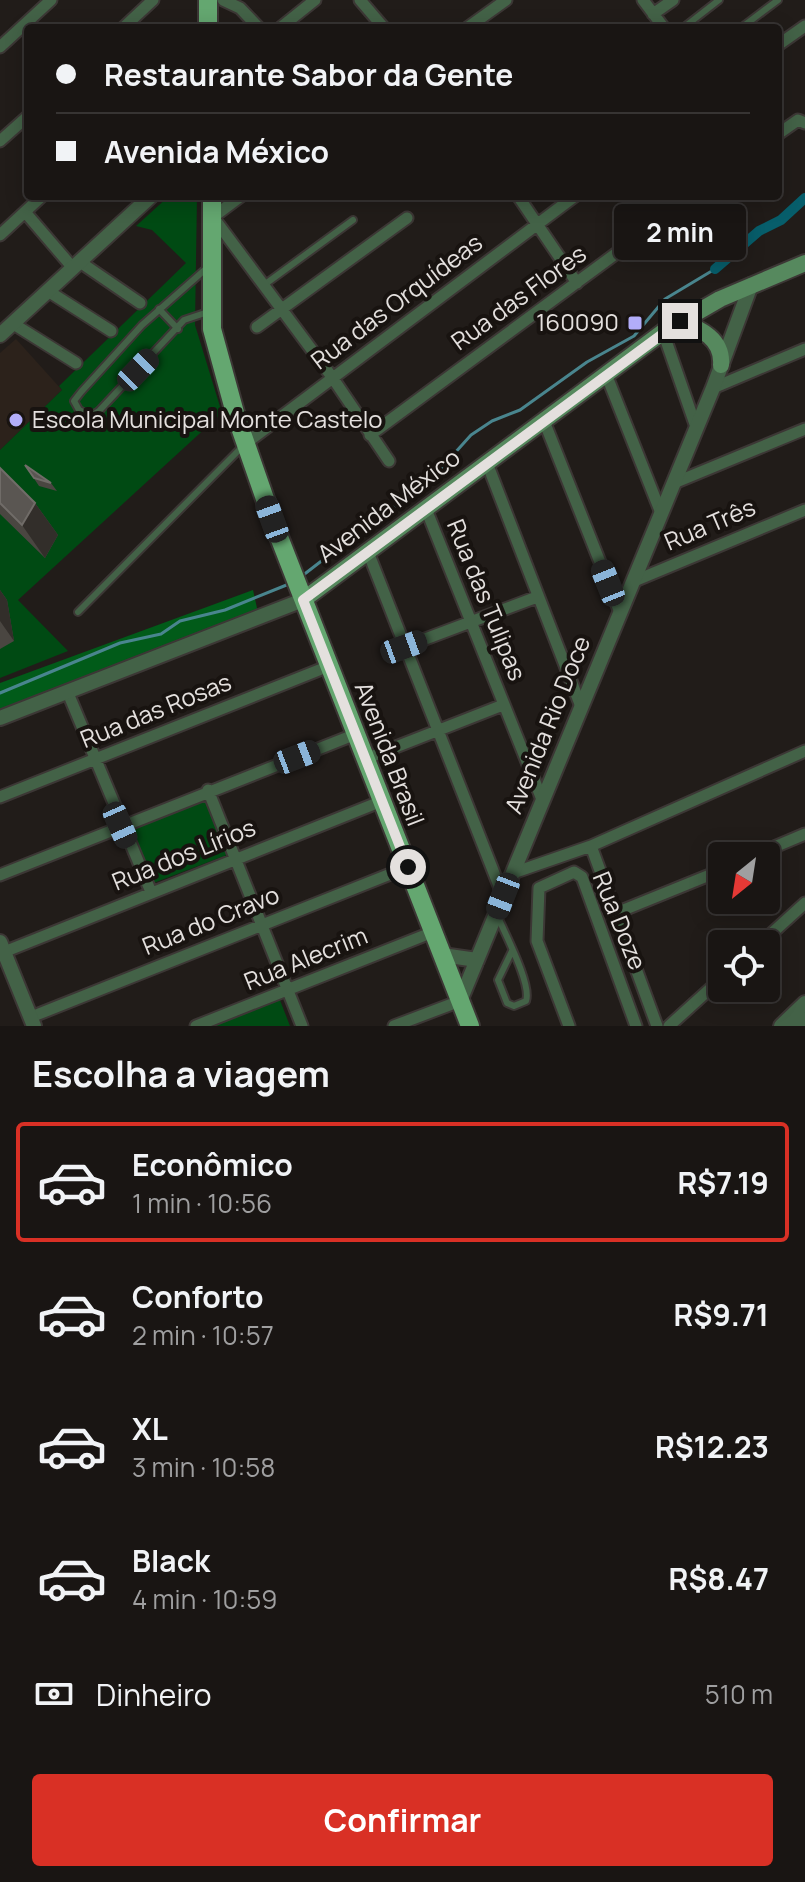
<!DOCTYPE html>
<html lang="pt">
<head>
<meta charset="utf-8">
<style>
	:root { --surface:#191513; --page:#262221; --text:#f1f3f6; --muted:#9f9fa0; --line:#373433; --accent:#d93025 }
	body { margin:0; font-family:Manrope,sans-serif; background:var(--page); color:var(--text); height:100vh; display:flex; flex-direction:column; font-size:30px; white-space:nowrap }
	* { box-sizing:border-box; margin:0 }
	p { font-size:26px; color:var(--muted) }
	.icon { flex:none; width:44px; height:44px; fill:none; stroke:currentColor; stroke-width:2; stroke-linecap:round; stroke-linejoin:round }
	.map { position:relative; height:1026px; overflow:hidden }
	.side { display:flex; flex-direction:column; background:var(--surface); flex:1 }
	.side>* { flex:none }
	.top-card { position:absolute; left:24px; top:24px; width:758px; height:176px; border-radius:8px; box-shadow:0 4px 20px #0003,0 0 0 2px var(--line); display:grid; align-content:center; height:176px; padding:0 32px; background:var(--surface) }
	.needle { width:52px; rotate:210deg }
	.tools { position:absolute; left:708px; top:842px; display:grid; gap:16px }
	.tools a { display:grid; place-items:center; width:72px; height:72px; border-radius:8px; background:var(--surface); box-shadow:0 4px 20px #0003,0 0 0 2px var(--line); font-size:40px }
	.end { position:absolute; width:36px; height:36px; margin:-18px; border:10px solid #e4e0de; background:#111; box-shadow:0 0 0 4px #111 }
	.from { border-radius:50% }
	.bubble { position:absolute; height:56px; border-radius:8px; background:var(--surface); box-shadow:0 4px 20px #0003,0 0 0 2px var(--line); font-size:26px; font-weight:700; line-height:56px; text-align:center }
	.car { position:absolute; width:24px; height:48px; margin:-24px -12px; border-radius:10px; box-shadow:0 0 6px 2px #0007; background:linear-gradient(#222 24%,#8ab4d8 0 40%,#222 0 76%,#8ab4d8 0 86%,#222 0) }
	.top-card b { display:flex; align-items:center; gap:28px; height:76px; font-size:30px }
	.top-card b+b { border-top:2px solid var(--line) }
	.top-card i { width:20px; height:20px; background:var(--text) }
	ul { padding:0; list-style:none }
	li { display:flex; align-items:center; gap:24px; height:120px; margin:0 16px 12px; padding:0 16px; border:4px solid transparent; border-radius:8px }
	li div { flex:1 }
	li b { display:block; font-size:30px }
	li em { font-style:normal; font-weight:700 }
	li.current { border-color:var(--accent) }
	li>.icon { width:72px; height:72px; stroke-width:1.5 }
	h2 { padding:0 32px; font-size:36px; line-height:96px }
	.pay { display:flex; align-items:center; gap:20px; height:88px; padding:0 32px; font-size:30px }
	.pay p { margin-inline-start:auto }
	.button { display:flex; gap:16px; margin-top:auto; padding:16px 32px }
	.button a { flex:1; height:92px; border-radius:8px; background:var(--accent); color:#fff; font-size:32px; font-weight:700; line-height:92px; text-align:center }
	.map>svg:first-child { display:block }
</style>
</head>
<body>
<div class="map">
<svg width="805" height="1026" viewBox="0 0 805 1026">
	<rect width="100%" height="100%" fill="#211c19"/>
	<path fill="#2c221b" d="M 16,339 L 62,390 L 0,450 L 0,353 Z"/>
	<path fill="#004a13" d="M 169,196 L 197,196 L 195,325 L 222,413 L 18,600 L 68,651 L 0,678 L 0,450 L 62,390 L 59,386 L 186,263 L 152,230 L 136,226 Z
		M 204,796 L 227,855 L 143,887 L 120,828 Z
		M 278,995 L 290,1026 L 199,1026 Z"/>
	<path fill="#015b19" d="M 253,590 L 259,617 L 0,717 L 0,683 Z"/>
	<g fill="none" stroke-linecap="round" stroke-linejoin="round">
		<path stroke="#49858e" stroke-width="3" d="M 302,576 L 324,559 L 327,551 L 367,528 L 435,475 L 471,435 L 492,421 L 520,410 L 587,362 L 634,336 L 665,299 L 715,269
			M 0,693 L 120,643 L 161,634 L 180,621 L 225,610 L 289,584"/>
		<path stroke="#075e6b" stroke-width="10" d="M 715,269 L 759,231 L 781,220 L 805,198"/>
		<g stroke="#3c3735" stroke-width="10">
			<path id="service" d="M 683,28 L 719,0
				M 741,28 L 778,0
				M 208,267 L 142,325 L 81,392 L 74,401 L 79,410 L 91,416 L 99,411 L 184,320 L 211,311
				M 264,285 L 353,220
				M 159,309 L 178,329
				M 78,612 L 244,445
				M 498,917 C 505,934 532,985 526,1001 L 514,1006 L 507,1003 L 498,980 L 512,951"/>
		</g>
		<g stroke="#3c3735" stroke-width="15">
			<path id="minor" d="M 223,0 L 240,8 L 259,28
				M 360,0 L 384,28
				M 643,0 L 664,28
				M 653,14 L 673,0
				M 123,28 L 153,0
				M 280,28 L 315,0
				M 467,28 L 506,0
				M 778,45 L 805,26
				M 0,47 L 51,0
				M 778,134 L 798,120 L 805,123
				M 0,141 L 28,116
				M 241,196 L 213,217 L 332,377 L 389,461
				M 518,196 L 577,283
				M 25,212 L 73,268
				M 0,235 L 42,196
				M 80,262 L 140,303
				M 48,291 L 111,331
				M 12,323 L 76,363
				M 257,327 L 407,218
				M 663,332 L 696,427
				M 606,374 L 661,513
				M 713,388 L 805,349
				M 544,421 L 619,610
				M 370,435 L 694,196
				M 245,444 L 575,196
				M 487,463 L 580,704
				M 674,483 L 805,429
				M 426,509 L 541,797
				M 368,552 L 503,896
				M 632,582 L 805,510
				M 404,647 L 537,597
				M 68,693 L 151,892
				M 365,759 L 503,705
				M 208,790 L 302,1026
				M 0,797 L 329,666
				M 591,846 L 657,1026
				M 753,856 L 805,834
				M 513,873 L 591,846 L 805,751
				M 0,875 L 356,734
				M 616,913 L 722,870
				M 760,944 L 805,903
				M 4,952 L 382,801
				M 31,1017 L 408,867
				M 196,1026 L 433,932
				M 394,1026 L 460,1001
				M 569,1026 L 537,941 L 539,888 L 574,872 L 582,877 L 636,1026
				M 669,1026 L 722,978"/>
		</g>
		<g stroke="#3c3735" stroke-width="18">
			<path id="tertiary" d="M 0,335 L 151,196
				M 0,718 L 303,600
				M 0,942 L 34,1026
				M 442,955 L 477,960
				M 460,1001 L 713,388 L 751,285
				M 781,1026 L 805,1003
				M 798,1026 L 805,1020"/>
		</g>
		<g stroke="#3c3735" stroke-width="20">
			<path id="secondary" d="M 680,321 C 701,329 723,339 721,365
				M 303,600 L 663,332 L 720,299 L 805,263"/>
		</g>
		<g stroke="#3c3735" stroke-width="22">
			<path id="primary" d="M 208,0 L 208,28
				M 212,196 L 212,329 L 235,413 L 272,519 L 470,1026"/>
		</g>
		<use href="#service" stroke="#436247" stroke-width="6"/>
		<use href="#minor" stroke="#436247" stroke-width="11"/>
		<use href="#tertiary" stroke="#436247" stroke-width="14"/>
		<use href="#secondary" stroke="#56895e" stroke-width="16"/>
		<use href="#primary" stroke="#64a770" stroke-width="18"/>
	</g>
	<path fill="#4a4641" d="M 25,465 L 51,483 L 57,491 L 39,486 Z
		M 0,468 L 35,503 L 58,535 L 45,558 L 0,514 Z
		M 0,590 L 7,600 L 14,641 L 0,649 Z"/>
	<path fill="#322e2a" d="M 35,503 L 58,535 L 45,558 L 22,525 Z
		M 0,590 L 7,600 L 14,641 L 0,621 Z"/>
	<path fill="#5a5652" stroke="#706c68" stroke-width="2" d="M 25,465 L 51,483 L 34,478 Z
		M 0,468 L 35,503 L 22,525 L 0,503 Z"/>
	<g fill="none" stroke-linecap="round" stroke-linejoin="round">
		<path stroke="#e4e0de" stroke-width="10" d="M 408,867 L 303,600 L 680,321"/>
	</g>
	<g fill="#b2adf9" stroke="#181310" stroke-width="3">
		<rect x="627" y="315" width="16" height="16" rx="4"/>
		<circle cx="16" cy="420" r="8"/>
	</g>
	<g text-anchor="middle" stroke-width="8" stroke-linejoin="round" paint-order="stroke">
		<g font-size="24" fill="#e4e0de" stroke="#181310">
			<text transform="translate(519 298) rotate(-36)" y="8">Rua das Flores</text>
			<text transform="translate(397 302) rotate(-37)" y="8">Rua das Orquídeas</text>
			<text transform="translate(389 506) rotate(-37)" y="8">Avenida México</text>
			<text transform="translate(710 525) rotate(-23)" y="8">Rua Três</text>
			<text transform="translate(486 600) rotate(68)" y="8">Rua das Tulipas</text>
			<text transform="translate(156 711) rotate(-22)" y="8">Rua das Rosas</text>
			<text transform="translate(548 725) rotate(-68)" y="8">Avenida Rio Doce</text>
			<text transform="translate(389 754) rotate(69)" y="8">Avenida Brasil</text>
			<text transform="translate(184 855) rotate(-22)" y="8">Rua dos Lírios</text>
			<text transform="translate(211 921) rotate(-22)" y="8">Rua do Cravo</text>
			<text transform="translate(619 921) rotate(68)" y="8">Rua Doze</text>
			<text transform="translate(306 959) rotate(-22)" y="8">Rua Alecrim</text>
		</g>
		<g font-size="24" fill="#e4e0de" stroke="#181310" text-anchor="end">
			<text x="619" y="331">160090</text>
			<text x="32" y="428" text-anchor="start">Escola Municipal Monte Castelo</text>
		</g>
	</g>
</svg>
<div class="tools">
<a><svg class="needle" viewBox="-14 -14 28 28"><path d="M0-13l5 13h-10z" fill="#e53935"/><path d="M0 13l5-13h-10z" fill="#9f9fa0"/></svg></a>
<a><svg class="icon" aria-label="locate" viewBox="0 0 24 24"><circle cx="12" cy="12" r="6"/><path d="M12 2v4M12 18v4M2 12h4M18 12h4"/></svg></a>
</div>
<i class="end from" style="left:408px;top:867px"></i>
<i class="end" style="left:680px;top:321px"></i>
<div class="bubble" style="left:614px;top:204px;width:132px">2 min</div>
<i class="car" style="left:138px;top:370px;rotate:44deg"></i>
<i class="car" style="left:272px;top:519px;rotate:340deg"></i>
<i class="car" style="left:608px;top:583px;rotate:338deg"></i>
<i class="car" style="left:404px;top:647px;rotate:70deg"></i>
<i class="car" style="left:297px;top:757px;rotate:69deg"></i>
<i class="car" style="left:120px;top:825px;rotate:156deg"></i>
<i class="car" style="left:503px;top:896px;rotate:201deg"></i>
<div class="top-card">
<b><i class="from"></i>Restaurante Sabor da Gente</b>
<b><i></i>Avenida México</b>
</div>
</div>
<section class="side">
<h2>Escolha a viagem</h2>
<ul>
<li class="current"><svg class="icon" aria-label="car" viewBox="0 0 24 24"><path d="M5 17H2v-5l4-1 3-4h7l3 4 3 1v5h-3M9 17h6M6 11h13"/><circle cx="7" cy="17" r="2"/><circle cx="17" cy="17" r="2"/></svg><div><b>Econômico</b><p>1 min · 10:56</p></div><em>R$7.19</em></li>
<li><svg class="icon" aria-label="car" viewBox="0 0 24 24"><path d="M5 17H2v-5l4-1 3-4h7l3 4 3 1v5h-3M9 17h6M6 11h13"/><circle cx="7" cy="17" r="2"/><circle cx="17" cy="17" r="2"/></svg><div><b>Conforto</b><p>2 min · 10:57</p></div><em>R$9.71</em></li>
<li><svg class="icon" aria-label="car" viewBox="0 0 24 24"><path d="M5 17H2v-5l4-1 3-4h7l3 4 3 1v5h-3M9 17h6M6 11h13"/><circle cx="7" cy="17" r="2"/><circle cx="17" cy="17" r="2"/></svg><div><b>XL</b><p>3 min · 10:58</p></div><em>R$12.23</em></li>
<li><svg class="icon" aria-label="car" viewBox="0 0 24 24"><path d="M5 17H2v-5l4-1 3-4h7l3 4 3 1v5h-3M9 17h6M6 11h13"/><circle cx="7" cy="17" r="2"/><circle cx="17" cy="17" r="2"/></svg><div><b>Black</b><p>4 min · 10:59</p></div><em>R$8.47</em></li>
</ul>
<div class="pay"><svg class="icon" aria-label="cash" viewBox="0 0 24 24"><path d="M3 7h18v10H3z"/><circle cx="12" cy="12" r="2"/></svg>Dinheiro<p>510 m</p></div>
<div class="button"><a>Confirmar</a></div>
</section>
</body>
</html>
